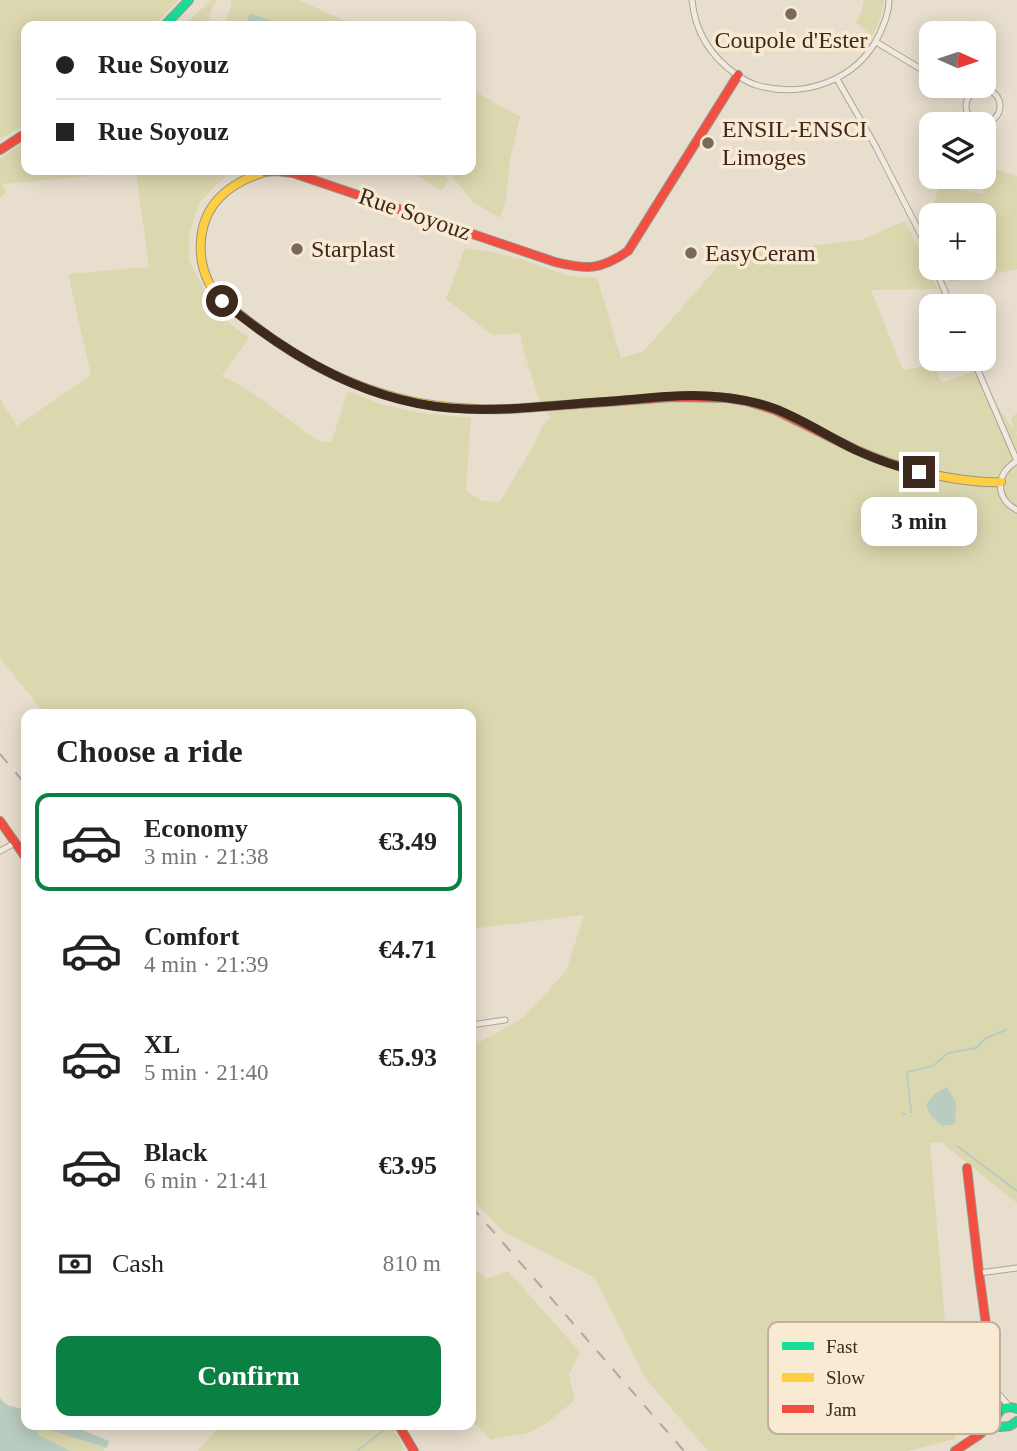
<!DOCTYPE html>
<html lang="en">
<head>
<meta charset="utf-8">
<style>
	:root { --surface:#fff; --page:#f2f2f2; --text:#222; --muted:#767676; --line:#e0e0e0; --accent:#0b8043 }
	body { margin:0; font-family:Georgia,serif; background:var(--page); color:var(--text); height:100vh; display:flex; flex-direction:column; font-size:26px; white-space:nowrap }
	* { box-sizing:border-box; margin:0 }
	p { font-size:23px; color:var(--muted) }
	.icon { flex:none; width:38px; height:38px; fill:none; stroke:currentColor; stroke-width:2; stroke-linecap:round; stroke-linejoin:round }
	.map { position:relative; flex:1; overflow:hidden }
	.details { position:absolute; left:21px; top:709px; width:455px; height:721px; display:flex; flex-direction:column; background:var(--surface); border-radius:14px; box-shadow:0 4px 18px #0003 }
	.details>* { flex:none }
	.banner { position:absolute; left:21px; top:21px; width:455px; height:154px; border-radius:14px; box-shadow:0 4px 18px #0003; display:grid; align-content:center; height:154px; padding:0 35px; background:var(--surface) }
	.needle { width:46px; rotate:93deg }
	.tools { position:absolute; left:919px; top:21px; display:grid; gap:14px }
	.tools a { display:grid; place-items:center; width:77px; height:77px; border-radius:14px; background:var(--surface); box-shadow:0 4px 18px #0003; font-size:35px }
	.end { position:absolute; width:32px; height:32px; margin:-16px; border:9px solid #3e291d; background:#fff; box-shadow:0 0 0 4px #fff }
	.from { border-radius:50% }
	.bubble { position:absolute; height:49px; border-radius:14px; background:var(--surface); box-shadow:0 4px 18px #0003; font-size:23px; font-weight:700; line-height:49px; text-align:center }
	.banner b { display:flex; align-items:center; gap:24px; height:66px; font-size:26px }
	.banner b+b { border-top:2px solid var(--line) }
	.banner i { width:18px; height:18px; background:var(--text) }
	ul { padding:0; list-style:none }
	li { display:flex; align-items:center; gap:21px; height:98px; margin:0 14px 10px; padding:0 21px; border:4px solid transparent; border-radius:14px }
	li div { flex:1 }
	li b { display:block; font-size:26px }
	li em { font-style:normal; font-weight:700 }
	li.current { border-color:var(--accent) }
	li>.icon { width:63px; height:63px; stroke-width:1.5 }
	h2 { padding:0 35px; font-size:32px; line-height:84px }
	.pay { display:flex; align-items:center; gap:18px; height:77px; padding:0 35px; font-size:26px }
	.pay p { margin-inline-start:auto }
	.primary-button { display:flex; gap:14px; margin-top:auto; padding:14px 35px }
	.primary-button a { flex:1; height:80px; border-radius:14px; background:var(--accent); color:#fff; font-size:28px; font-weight:700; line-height:80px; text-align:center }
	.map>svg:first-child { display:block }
</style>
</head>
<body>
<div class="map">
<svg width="1017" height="1451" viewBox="0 0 1017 1451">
	<rect width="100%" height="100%" fill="#e8dece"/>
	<path fill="#dbd7af" d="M 0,0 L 179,0 L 153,26 L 26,26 L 26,124 L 0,139 Z
		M 211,0 L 217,0 L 209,15 L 211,26 L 184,26 Z
		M 230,0 L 299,0 L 356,26 L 224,26 L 232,2 Z
		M 864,0 L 884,0 L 880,20 L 872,36 L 856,22 L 862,10 Z
		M 471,89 L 520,117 L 510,159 L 506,199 L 500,218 L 473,202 L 447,170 L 471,170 Z
		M 26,141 L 26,170 L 235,170 L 216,185 L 199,203 L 189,235 L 189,260 L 217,314 L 249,338 L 222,376 L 244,387 L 317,440 L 331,443 L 348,391 L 380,404 L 420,413 L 471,418 L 466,490 L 480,500 L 499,503 L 535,443 L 542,426 L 551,418 L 540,402 L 524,352 L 520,333 L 492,335 L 446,299 L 465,248 L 486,251 L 520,259 L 569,276 L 597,278 L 621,358 L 644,351 L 728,255 L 861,240 L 905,221 L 938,289 L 871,290 L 903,370 L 933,365 L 942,383 L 975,371 L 1013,429 L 1011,418 L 1017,413 L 1017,433 L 1014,430 L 1017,435 L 1017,1203 L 941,1142 L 930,1143 L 955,1439 L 907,1451 L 708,1451 L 646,1379 L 595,1278 L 502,1231 L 471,1197 L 471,1047 L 524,1017 L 566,971 L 584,915 L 471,929 L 471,714 L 45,714 L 0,658 L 0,399 L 17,426 L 91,375 L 68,274 L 149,267 L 136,172 L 2,184 L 6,192 L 0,199 L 0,158 Z
		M 988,166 L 1017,176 L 1017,269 L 951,282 L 944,268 L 984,268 L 984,215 L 931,215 L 939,184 L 982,194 Z
		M 410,170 L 441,170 L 449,180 L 441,191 Z
		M 471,1241 L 472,1267 L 487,1279 L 508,1271 L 580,1352 L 569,1375 L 575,1400 C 561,1411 541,1430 524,1434 C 512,1436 503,1436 491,1440 L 471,1420 Z
		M 221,1424 L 391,1425 L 405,1449 L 401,1451 L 198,1451 Z
		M 43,1428 L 105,1448 L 104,1451 L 71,1451 L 37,1435 L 38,1430 Z"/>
	<path fill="#b9ccbf" d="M 250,13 L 287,26 L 246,26 Z
		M 947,1087 L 956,1103 L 955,1124 L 942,1126 L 931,1116 L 926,1105 L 934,1094 Z
		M 0,1398 L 7,1405 L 26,1410 L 26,1424 L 70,1425 L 109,1441 L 107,1448 L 43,1428 L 38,1430 L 38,1435 L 71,1451 L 0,1451 Z"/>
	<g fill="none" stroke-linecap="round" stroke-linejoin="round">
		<path stroke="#b9ccbf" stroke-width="2" d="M 911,1112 L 907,1072 L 933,1066 L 948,1053 L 976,1048 L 986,1038 L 1006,1030
			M 903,1114 L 905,1114
			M 957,1146 L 1017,1191
			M 357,1451 L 389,1426"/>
		<g stroke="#ada396" stroke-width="7">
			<path id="street" d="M 692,0 C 695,32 711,57 737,75 C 743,79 749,83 756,85 C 803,99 857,81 879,35 C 884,24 889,13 889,0
				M 876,42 L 931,75
				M 837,79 L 876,147 L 922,237 L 931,258
				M 949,86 L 969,97
				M966 106a17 17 0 1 1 34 0a17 17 0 1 1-34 0Z
				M 935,268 L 951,306
				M 973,359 L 1017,461
				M 1017,461 C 995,474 995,498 1017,510
				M 0,851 L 15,843
				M 471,1025 L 505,1020
				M 979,1273 L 1017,1268
				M 995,1390 L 1009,1406"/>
		</g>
		<g stroke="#9d9286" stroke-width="10">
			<path id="fast" d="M 164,26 L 189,0
				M 1017,1409 C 1005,1404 995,1411 996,1424 L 1000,1427 L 1010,1426 L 1017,1421"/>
		</g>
		<g stroke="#9d9286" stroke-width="10">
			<path id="slow" d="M 265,172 C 235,181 208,199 202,232 C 199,249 201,267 209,283 C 217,298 230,307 243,317 C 288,353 342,384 398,398 C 435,408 472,410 510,409
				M 842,443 C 879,462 917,473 957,479 C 972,481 986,483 1001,482"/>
		</g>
		<g stroke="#9d9286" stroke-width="10">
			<path id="jam" d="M 0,150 L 26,133
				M 265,172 L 276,171 L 293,173 L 555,262 C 587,270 601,270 628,251 L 738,75
				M 510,409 L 674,397 L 728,398 L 746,401 L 775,410 L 842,443
				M 0,821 L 26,858
				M 967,1168 L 979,1273 L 998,1413
				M 398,1424 L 414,1451
				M 955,1451 L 979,1435 L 995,1421"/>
		</g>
		<use href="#street" stroke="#efe9e0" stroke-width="5"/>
		<use href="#fast" stroke="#16e098" stroke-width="8"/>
		<use href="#slow" stroke="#ffcf43" stroke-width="8"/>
		<use href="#jam" stroke="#f24e42" stroke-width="8"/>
		<path stroke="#afa8a0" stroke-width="2" stroke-dasharray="12 12" stroke-linecap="butt" d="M 0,754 L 26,785
			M 471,1206 L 684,1451"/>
	</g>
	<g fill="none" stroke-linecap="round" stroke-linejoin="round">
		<path stroke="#3e291d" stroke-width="9" d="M 222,301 C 293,359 372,406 466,409 C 510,411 555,405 599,402 C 639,400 681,392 721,397 C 738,399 757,402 773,408 C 803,419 830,438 858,451 C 878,460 898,467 919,472"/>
	</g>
	<g fill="#7a685b" stroke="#f9ead3" stroke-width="2.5">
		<circle cx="791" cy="14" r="7"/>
		<circle cx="708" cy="143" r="7"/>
		<circle cx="297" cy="249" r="7"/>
		<circle cx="691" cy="253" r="7"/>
	</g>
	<g text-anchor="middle" stroke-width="7" stroke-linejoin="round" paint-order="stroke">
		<g font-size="24" fill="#3e291d" stroke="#f9ead3" text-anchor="start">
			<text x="791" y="48" text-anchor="middle">Coupole d'Ester</text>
			<text x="722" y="137">ENSIL-ENSCI<tspan x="722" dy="28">Limoges</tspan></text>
			<text x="311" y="257">Starplast</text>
			<text x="705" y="261">EasyCeram</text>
		</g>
		<g font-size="24" fill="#3e291d" stroke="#f9ead3">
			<text transform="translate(415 214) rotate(19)" y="8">Rue Soyouz</text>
		</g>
	</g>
	<rect x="768" y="1322" width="232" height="112" rx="10" fill="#f9ead3" stroke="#c1b09c" stroke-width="2"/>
	<rect x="782" y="1342" width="32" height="8" fill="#16e098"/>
	<rect x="782" y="1373" width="32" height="9" fill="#ffcf43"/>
	<rect x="782" y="1405" width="32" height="8" fill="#f24e42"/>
	<g font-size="19" fill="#3e291d">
		<text x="826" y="1353">Fast</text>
		<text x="826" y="1384">Slow</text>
		<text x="826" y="1416">Jam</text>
	</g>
</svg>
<div class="tools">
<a><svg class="needle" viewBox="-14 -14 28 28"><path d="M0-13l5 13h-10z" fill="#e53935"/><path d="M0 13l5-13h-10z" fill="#767676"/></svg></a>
<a><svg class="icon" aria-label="layers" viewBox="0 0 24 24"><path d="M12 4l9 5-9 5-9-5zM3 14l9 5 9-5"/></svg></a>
<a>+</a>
<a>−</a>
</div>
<i class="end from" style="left:222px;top:301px"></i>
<i class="end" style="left:919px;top:472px"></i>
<div class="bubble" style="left:861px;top:497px;width:116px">3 min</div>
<div class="banner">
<b><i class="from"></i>Rue Soyouz</b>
<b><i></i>Rue Soyouz</b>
</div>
<section class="details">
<h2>Choose a ride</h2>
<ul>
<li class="current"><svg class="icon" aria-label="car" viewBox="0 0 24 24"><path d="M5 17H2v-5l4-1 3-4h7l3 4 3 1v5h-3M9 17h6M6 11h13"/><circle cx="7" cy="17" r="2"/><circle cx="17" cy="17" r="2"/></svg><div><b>Economy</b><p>3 min · 21:38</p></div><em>€3.49</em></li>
<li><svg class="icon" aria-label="car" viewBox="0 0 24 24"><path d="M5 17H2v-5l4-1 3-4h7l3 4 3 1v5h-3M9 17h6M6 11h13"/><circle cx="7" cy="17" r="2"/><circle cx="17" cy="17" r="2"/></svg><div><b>Comfort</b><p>4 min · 21:39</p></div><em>€4.71</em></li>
<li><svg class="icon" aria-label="car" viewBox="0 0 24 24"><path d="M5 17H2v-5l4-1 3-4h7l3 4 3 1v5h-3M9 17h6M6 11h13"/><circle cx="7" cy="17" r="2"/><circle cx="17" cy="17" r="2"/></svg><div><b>XL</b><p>5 min · 21:40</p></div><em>€5.93</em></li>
<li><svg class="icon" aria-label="car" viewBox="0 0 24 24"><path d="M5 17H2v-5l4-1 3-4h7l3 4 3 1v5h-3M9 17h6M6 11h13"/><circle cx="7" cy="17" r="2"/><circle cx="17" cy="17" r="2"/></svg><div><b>Black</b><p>6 min · 21:41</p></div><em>€3.95</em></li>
</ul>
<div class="pay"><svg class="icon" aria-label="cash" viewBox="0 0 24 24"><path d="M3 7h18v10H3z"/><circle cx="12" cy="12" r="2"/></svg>Cash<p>810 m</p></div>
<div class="primary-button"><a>Confirm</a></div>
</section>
</div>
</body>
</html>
